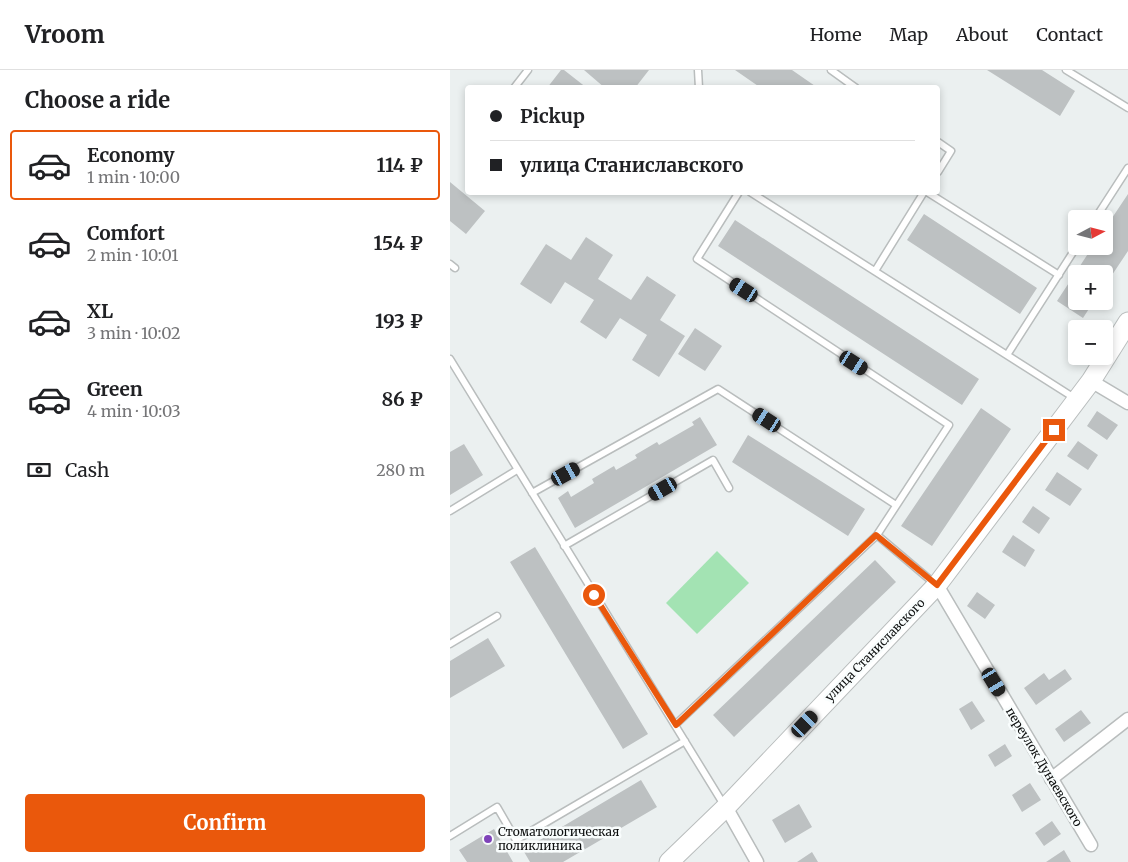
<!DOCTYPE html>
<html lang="en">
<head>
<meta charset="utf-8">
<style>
	:root { --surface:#fff; --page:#f2f2f2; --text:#202124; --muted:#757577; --line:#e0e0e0; --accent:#ea580c }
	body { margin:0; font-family:Merriweather,serif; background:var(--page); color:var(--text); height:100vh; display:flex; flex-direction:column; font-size:19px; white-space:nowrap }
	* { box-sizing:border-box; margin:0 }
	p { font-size:16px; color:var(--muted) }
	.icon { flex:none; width:28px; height:28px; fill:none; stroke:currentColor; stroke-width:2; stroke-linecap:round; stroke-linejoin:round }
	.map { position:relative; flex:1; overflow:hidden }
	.details { display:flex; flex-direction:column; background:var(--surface); width:450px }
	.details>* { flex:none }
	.guide { position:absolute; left:15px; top:15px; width:475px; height:110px; border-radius:5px; box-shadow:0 2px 8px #0003; display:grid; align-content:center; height:110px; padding:0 25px; background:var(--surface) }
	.needle { width:32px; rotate:83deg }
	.fabs { position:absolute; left:618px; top:140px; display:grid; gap:10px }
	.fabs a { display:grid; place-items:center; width:45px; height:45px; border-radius:5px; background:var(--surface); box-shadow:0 2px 8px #0003; font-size:25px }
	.end { position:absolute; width:22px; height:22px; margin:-11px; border:6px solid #ea580c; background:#fff; box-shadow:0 0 0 2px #fff }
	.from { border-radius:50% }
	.car { position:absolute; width:15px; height:30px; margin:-15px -8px; border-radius:6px; box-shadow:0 0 4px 1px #0007; background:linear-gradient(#222 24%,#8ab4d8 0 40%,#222 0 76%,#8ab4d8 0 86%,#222 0) }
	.guide b { display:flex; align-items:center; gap:18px; height:48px; font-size:19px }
	.guide b+b { border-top:1px solid var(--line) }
	.guide i { width:12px; height:12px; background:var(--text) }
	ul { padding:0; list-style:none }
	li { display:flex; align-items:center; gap:15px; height:70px; margin:0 10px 8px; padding:0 15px; border:2px solid transparent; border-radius:5px }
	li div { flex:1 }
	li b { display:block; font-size:19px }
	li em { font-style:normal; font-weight:700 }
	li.current { border-color:var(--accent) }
	li>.icon { width:45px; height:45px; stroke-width:1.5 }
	h2 { padding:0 25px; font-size:22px; line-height:60px }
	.pay { display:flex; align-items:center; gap:12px; height:55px; padding:0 25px; font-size:19px }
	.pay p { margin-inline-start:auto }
	.cta { display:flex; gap:10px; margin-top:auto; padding:10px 25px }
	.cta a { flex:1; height:58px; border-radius:5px; background:var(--accent); color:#fff; font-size:20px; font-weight:700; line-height:58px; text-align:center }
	header { display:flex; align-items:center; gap:30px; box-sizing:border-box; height:70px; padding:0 25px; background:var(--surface); border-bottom:1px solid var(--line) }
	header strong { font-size:24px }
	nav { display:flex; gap:28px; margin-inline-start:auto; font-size:18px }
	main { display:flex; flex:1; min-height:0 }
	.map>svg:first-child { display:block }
</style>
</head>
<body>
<header>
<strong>Vroom</strong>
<nav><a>Home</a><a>Map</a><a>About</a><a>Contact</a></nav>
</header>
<main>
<section class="details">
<h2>Choose a ride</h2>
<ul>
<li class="current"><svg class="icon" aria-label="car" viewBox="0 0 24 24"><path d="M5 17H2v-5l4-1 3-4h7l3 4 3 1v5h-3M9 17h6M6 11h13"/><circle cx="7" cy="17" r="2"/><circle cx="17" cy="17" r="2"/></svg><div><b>Economy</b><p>1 min · 10:00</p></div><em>114 ₽</em></li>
<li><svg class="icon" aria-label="car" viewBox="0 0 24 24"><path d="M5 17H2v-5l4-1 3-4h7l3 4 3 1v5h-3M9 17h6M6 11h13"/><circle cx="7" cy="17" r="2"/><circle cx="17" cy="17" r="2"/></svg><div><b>Comfort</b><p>2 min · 10:01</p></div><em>154 ₽</em></li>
<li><svg class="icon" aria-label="car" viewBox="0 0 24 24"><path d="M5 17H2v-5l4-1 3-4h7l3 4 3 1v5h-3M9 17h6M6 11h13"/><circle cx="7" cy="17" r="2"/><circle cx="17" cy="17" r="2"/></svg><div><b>XL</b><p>3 min · 10:02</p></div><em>193 ₽</em></li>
<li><svg class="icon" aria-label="car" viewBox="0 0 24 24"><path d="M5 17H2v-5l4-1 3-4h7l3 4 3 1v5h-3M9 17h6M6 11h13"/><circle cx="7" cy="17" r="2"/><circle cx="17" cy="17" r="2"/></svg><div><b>Green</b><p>4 min · 10:03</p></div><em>86 ₽</em></li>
</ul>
<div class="pay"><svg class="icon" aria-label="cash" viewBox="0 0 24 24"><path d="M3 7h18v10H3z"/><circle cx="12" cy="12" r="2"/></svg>Cash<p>280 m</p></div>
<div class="cta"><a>Confirm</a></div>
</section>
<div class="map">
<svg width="678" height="792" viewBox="0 0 678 792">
	<rect width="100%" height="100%" fill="#ebf0f0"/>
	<path fill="#a3e3b3" d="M 267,481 L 299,513 L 247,564 L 216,533 Z"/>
	<path fill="#bdc1c2" d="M 111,0 L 114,0 L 137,18 L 97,18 Z
		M 134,0 L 199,0 L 185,18 L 155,18 Z
		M 285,0 L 342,0 L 368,18 L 311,18 Z
		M 537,0 L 592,0 L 625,21 L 610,46 Z
		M 0,112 L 35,141 L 16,164 L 0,151 Z
		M 678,124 L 678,181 L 654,217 L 654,204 L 626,204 L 626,231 L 644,231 L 633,248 L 607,231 L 643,176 L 654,176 L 654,160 Z
		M 474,144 L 587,218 L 570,244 L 457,170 Z
		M 285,150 L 529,309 L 512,335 L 268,176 Z
		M 136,167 L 163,185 L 148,209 L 181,230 L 197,206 L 226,225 L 210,250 L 235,266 L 209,307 L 182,290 L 197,265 L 170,248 L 156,269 L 130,252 L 144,230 L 115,212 L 101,234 L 70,214 L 96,174 L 121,190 Z
		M 245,258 L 272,276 L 255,301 L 228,284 Z
		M 531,338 L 561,359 L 482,476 L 451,456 Z
		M 647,341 L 668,355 L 657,370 L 637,356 Z
		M 250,347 L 267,375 L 125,458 L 108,428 L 118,421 L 121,427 L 144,413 L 142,409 L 164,396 L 166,400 L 187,388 L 185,385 L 207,372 L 209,375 L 244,355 L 242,352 Z
		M 298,365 L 415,439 L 398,466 L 282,392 Z
		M 628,371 L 648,385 L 638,400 L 617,386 Z
		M 14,374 L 33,405 L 0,425 L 0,382 Z
		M 607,402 L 632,419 L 620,436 L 595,420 Z
		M 583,436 L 600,448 L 589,464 L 572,452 Z
		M 563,465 L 585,480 L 575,497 L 552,482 Z
		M 85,477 L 198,664 L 173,679 L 60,492 Z
		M 425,490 L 446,512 L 284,667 L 263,645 Z
		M 527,522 L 545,535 L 535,549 L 517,536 Z
		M 38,568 L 55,596 L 0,628 L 0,591 Z
		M 615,599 L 622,609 L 586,635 L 574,618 L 594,603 L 599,610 Z
		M 522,631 L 535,651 L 521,660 L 509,639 Z
		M 631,640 L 641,653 L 614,672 L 605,659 Z
		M 555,674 L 562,686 L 545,697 L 538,685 Z
		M 191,710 L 207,737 L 113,792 L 80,792 L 73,780 Z
		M 580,713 L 591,730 L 572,742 L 562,725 Z
		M 349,734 L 362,757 L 335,773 L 322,750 Z
		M 602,751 L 611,764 L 594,776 L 585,763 Z
		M 44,759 L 63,792 L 17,792 L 9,780 Z
		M 614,780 L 621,792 L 596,792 Z
		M 362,782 L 368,792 L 347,792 Z"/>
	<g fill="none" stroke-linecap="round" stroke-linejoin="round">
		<g stroke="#b9bdbd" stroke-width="9">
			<path id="service" d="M 248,0 L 249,18
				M 381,0 L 406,18
				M 616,0 L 678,38
				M 64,18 L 78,0
				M 488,72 L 501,81 L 488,102
				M 300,122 L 626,329
				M 477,122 L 609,205
				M 645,149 L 678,98
				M 0,194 L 5,198
				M 425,201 L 474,122
				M 557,285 L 627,176
				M 0,289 L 274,735
				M 82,423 L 268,319 L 446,435
				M 0,441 L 67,400
				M 427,465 L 485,514
				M 114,476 L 263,390 L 279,418
				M 0,574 L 47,546
				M 225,655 L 427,465 L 499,355 L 247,189 L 289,122
				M 0,766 L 47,737 L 66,770 L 235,671"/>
		</g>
		<g stroke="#b9bdbd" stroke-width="15">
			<path id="minor" d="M 641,311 L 678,333
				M 487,515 L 641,775
				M 601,709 L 678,649
				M 276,737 L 307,792"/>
		</g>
		<g stroke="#b9bdbd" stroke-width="21">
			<path id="secondary" d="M 219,792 L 276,737 L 487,515 L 641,311 L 678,252"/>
		</g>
		<use href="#service" stroke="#fff" stroke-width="6"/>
		<use href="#minor" stroke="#fff" stroke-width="12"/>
		<use href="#secondary" stroke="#fff" stroke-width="19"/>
	</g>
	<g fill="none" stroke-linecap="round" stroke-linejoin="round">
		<path stroke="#ea580c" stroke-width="6" d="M 144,525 L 226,655 L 426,465 L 487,515 L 604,360"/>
	</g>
	<circle fill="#7f43b9" stroke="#f9fdfd" stroke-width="2" cx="38" cy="769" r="5"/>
	<g text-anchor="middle" stroke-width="5" stroke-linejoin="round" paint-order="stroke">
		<g font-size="12" fill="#0d0f0f" stroke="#f9fdfd">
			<text transform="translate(425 580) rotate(-46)" y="4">улица Станиславского</text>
			<text transform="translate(594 697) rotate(59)" y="4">переулок Дунаевского</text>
		</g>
		<g font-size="12" fill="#0d0f0f" stroke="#f9fdfd" text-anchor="start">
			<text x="48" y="766">Стоматологическая<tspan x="48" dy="14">поликлиника</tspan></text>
		</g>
	</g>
</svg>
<div class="fabs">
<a><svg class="needle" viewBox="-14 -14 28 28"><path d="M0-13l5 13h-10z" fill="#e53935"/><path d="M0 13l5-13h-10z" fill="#757577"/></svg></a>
<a>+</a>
<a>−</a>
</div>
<i class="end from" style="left:144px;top:525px"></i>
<i class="end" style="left:604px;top:360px"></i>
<i class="car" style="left:294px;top:220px;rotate:303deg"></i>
<i class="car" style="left:404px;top:293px;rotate:123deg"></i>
<i class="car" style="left:317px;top:350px;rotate:303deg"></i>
<i class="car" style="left:116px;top:404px;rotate:61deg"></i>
<i class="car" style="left:213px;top:419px;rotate:240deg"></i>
<i class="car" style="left:544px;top:612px;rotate:149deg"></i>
<i class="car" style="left:355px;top:654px;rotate:44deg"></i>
<div class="guide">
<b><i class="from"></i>Pickup</b>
<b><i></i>улица Станиславского</b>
</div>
</div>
</main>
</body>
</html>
